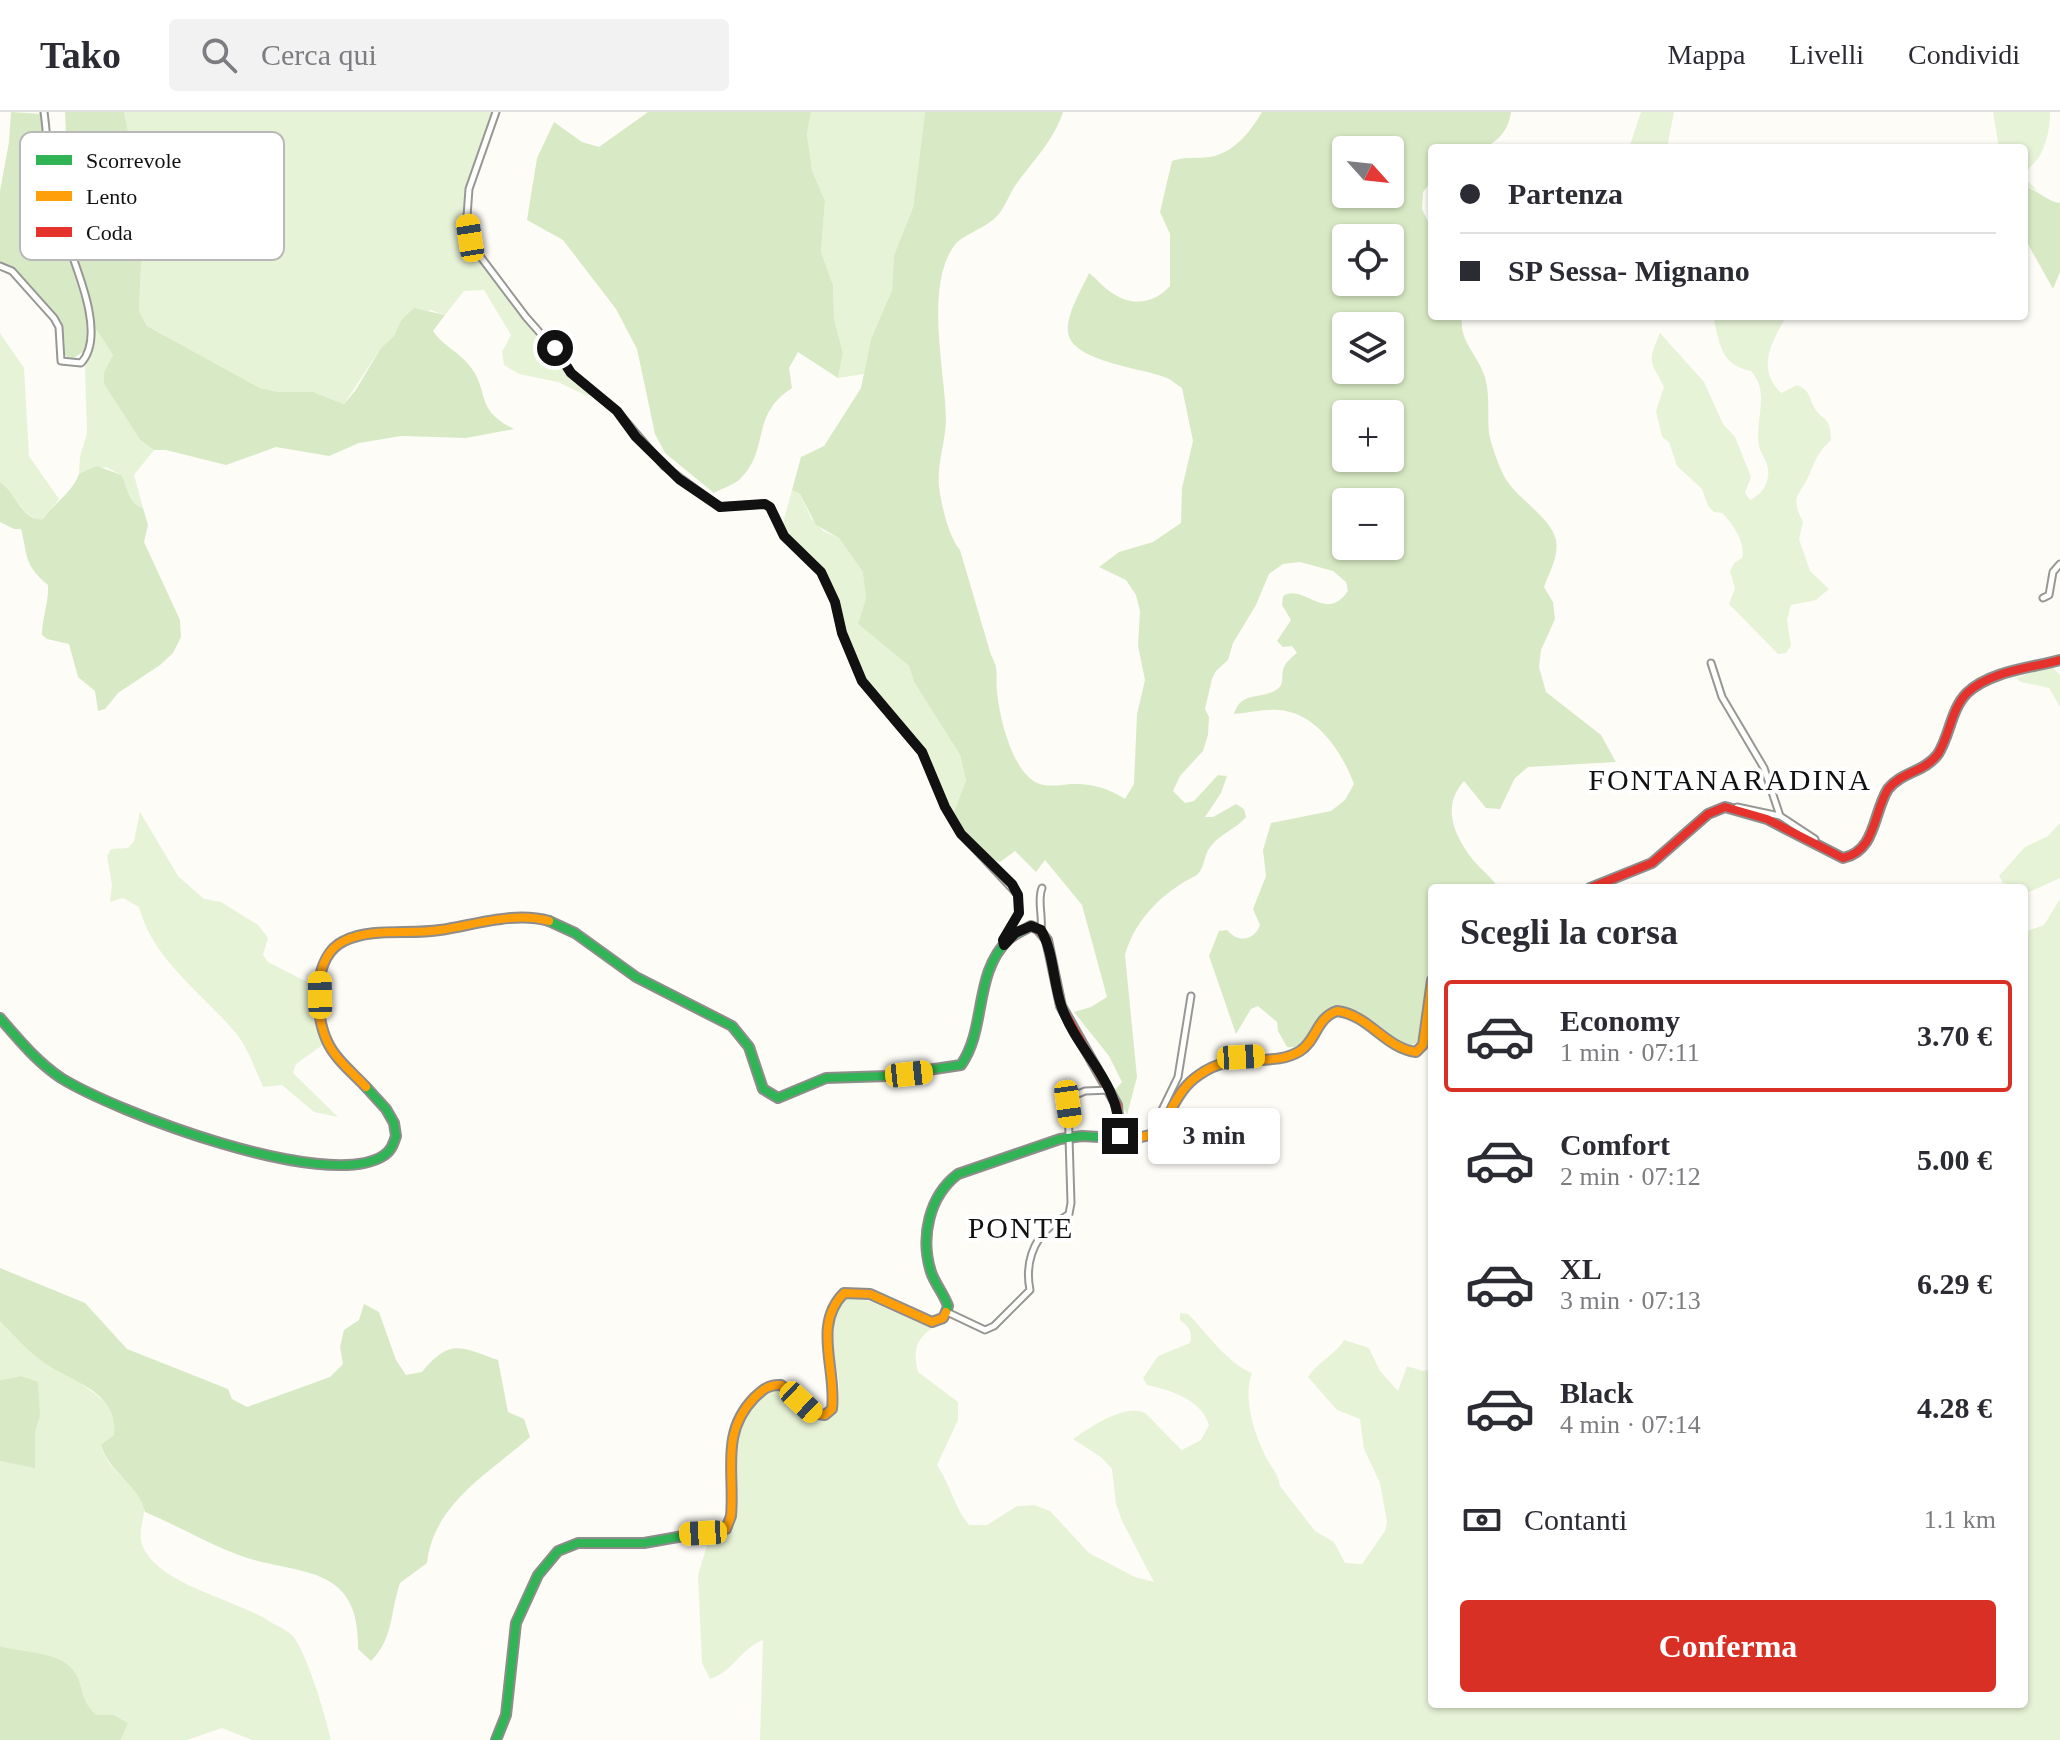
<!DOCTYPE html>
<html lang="it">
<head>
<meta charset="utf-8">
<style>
	:root { --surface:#fff; --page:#f2f2f3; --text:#2b2b33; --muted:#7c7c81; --line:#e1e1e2; --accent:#d93025 }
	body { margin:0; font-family:"Times New Roman",serif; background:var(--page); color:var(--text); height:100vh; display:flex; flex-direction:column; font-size:30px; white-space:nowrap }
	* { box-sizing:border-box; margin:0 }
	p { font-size:26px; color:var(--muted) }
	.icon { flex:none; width:44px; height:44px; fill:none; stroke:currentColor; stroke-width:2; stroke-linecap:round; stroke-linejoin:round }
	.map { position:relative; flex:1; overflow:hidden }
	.side { position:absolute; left:1428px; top:772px; width:600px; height:824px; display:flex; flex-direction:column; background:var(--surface); border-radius:8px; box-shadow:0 2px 6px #0004 }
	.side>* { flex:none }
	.top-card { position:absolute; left:1428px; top:32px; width:600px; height:176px; border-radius:8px; box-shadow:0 2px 6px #0004; display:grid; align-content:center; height:176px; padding:0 32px; background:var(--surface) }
	.needle { width:52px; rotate:117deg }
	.controls { position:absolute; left:1332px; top:24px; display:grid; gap:16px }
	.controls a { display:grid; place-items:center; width:72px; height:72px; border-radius:8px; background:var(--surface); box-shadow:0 2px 6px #0004; font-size:40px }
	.end { position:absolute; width:36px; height:36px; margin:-18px; border:10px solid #111; background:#fff; box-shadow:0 0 0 4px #fff }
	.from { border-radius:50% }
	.bubble { position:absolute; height:56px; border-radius:8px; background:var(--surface); box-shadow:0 2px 6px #0004; font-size:26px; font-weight:800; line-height:56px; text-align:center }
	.car { position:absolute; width:24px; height:48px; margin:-24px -12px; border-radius:10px; box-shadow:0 0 6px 2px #0007; background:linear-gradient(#f5c518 24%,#345 0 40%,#f5c518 0 76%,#345 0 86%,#f5c518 0) }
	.top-card b { display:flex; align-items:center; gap:28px; height:76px; font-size:30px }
	.top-card b+b { border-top:2px solid var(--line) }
	.top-card i { width:20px; height:20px; background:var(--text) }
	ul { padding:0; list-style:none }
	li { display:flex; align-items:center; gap:24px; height:112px; margin:0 16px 12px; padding:0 16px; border:4px solid transparent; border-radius:8px }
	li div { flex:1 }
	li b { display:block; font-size:30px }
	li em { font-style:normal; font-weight:800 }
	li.selected { border-color:var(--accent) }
	li>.icon { width:72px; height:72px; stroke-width:1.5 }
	h2 { padding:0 32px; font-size:36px; line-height:96px }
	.pay { display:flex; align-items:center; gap:20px; height:88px; padding:0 32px; font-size:30px }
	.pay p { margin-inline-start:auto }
	.cta { display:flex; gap:16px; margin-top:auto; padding:16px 32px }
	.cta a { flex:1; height:92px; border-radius:8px; background:var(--accent); color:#fff; font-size:32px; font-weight:800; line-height:92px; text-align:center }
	header { display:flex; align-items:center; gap:48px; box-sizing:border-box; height:112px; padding:0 40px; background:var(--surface); border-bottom:2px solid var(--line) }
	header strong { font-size:38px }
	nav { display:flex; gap:44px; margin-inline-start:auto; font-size:28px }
	.search { width:560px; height:72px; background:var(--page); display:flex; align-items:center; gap:20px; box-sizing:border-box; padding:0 28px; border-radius:8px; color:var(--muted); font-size:30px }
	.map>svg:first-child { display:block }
</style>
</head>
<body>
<header>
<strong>Tako</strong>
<div class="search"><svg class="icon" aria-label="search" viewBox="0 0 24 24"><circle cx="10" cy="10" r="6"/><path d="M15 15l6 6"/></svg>Cerca qui</div>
<nav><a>Mappa</a><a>Livelli</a><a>Condividi</a></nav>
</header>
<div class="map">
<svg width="2060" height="1628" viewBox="0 0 2060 1628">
	<rect width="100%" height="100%" fill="#fdfcf7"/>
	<path fill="#e7f3d7" d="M 124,0 L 493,0 L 468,73 L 464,98 L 467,128 L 522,204 L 550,233 L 572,266 L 591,282 L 587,284 L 558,270 L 519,262 L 504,253 L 502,240 L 511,223 L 484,178 L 464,179 L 445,203 L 431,198 L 401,208 L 394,224 L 381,236 L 344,292 L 313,280 L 278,280 L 260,276 L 147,214 L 139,199 L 142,129 L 120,83 L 121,65 L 129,50 L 131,33 Z
		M 811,0 L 925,0 L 913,94 L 894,143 L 892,178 L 871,227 L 864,262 L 838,266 L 843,241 L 834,207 L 833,173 L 821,140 L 825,89 L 812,58 L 807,22 Z
		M 1641,0 L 1674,0 L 1667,36 L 1629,36 Z
		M 1993,0 L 2050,0 C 2050,16 2047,31 2039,45 C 2034,53 2026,56 2025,66 L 2037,78 L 2024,74 L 2024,36 L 1999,36 Z
		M 1713,204 L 1786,204 C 1773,230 1755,255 1781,281 L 1797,273 C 1809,278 1808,282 1813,293 C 1820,309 1831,302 1831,328 C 1817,342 1817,345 1810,361 C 1800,385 1789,382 1803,410 L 1799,427 L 1810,459 L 1829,477 L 1816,488 L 1791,493 L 1787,508 L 1791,534 L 1786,541 L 1778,542 L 1729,492 L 1735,476 L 1730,459 L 1734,451 L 1742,446 C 1746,431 1733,412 1722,401 L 1714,400 L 1708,394 L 1702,377 L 1677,354 L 1669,330 L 1662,325 L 1656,299 L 1664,275 C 1650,247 1647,252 1660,221 L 1704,270 L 1723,312 L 1735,325 L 1751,365 L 1745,381 L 1750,388 C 1759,384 1767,375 1768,364 C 1770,352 1762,345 1759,334 C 1754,308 1771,281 1751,259 C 1720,253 1720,232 1713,204 Z
		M 92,211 L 113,243 L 104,272 L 140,328 L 154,338 L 134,363 L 143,396 C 126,390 129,375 121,363 L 106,355 L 79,362 L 80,344 L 87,322 L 85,254 L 93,232 Z
		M 0,221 L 24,256 L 29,344 L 59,387 L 43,407 C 23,409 16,381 0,370 Z
		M 792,378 L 800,382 L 811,406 L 823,419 L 839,426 L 864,461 L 866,487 L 858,512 L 909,554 L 914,570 L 960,643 L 966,668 L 953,703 L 917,626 L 865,566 L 845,519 L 828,464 L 782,415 Z
		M 2051,554 L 2060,563 L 2060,595 L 2049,576 L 2021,570 L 2016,566 Z
		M 140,700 L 178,764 L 204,787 L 221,790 L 258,813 L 268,826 L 263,843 L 268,850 L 313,873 L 317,908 L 324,932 L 296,952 L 293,961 L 338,1005 L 314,1000 L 282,973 L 263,975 C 255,957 248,936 235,920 C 201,880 153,848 139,795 L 123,786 L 110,790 L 112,773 L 107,744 L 111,737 L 128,736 L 134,729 Z
		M 2060,711 L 2060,766 L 2027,781 L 2024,776 L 2003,771 L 1999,764 L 2025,735 L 2048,724 Z
		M 2060,787 L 2060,1628 L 760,1628 L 763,1528 C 740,1537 733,1560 710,1567 L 702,1551 L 698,1463 L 708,1430 L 722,1424 L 734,1412 L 736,1325 L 740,1307 L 762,1285 L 779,1277 L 815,1306 L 822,1308 L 834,1303 C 853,1268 812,1215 844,1185 L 855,1183 L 932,1216 C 915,1229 913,1239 918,1260 L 958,1290 L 958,1308 L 937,1353 C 950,1372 954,1395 969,1413 L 987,1413 L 1017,1394 L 1034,1393 L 1050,1399 L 1089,1441 L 1135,1465 L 1154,1470 L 1122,1409 L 1116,1392 L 1112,1357 L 1101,1345 L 1073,1327 C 1089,1316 1124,1291 1145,1301 C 1148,1303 1175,1332 1182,1338 L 1201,1328 L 1209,1313 C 1202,1288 1171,1278 1147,1273 L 1143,1266 L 1158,1244 L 1190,1231 C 1193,1220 1189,1215 1180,1208 L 1180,1201 L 1188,1202 C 1208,1222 1226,1250 1252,1261 C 1243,1284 1253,1318 1264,1341 C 1269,1353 1278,1360 1280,1374 L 1315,1419 L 1334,1430 L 1345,1451 L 1362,1452 L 1385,1419 L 1387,1410 L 1380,1371 L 1364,1337 L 1360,1307 L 1337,1298 L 1308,1265 C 1320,1248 1336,1242 1344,1228 L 1369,1236 L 1380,1259 L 1398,1279 L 1407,1254 L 1423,1259 L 1432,1257 L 1432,1592 L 2024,1592 L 2024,820 L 2044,813 Z
		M 0,1209 L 58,1259 L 75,1267 L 107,1291 L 116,1306 L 115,1323 L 101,1334 C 109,1361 128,1364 141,1386 C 151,1401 133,1418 145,1439 C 167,1476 237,1487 272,1511 C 278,1514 288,1519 293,1524 C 308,1544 325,1603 331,1628 L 252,1628 L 222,1616 L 187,1628 L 121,1628 L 128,1611 L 114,1603 L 96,1603 L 84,1591 L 73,1558 L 0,1534 L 0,1349 L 35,1355 L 35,1321 L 40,1304 L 21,1264 L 0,1268 Z"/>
	<path fill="#d8eac5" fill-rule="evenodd" d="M 11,0 L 41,2 L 52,91 L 86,201 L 87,237 L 71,248 L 65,243 C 64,235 65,225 63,217 C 58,201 15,158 0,151 L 0,79 L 9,30 Z
		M 65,0 L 124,0 L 131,33 L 129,50 L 121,65 L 120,83 L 142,129 L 139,199 L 147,214 L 260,276 L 278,280 L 313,280 L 344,292 L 355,279 L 381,236 L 394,224 L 401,208 L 414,196 L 445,203 L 433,219 C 443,234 458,239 469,253 C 491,280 473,297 514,317 L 466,326 L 401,324 L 359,331 L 329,344 L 276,335 L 226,353 L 166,338 L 154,338 L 140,328 L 104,272 L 104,261 L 113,243 L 92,211 L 57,91 L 67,46 Z
		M 648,0 L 811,0 L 807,22 L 812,58 L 825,89 L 821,140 L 833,173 L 834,207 L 843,241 L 838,266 L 798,240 L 789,256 L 792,276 C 750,303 770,337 741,366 C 735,373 722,376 714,381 L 665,341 L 655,322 L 637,237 L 616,197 L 563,128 L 527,108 L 537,46 L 554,10 L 582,30 L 599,35 Z
		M 925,0 L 1063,0 C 1054,28 1033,49 1017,71 C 1008,83 1005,98 994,107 C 983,117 962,123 954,134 C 924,176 946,262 946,309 C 945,332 937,352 939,375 C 942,395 948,423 960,438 L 991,543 C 1000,560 995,562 997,579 C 999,604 1013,664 1040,672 C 1050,675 1062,673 1071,672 C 1092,671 1108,676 1125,687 L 1134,672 L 1137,602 L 1145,568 L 1138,534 L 1140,499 L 1136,483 L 1126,468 L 1099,455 L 1119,440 L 1153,430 L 1181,411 L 1182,376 L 1193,329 L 1182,276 C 1177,273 1172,268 1167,266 C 1144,256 1071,250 1068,220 C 1066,202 1082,177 1089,161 C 1096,166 1101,173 1108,178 C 1129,195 1153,193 1170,174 L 1170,122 L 1160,100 L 1172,49 C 1187,44 1196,47 1210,45 C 1235,40 1250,20 1262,0 L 1511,0 C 1509,17 1499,29 1484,36 L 1432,36 L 1432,69 L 1423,80 L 1422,97 L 1432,118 L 1432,204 L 1462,204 C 1459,228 1475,240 1483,260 C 1491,279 1487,301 1489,321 C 1491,333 1498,351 1503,362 C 1514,386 1550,403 1556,428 C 1559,444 1550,459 1544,475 L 1553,490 L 1555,507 L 1541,538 L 1539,555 L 1546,580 L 1601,623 L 1616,650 L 1528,655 L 1515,666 L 1500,697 L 1486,696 L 1464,669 C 1441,695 1454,723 1473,748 C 1481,758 1492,765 1498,776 L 1432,776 L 1432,863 L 1426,874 L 1420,929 L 1408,935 L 1372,908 L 1341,894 C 1307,902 1315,939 1287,935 L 1278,919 L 1277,910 L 1258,894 L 1251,897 L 1236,922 L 1209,844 L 1219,819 L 1227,818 C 1238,831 1254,829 1260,813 L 1253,797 L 1266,764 L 1263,738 L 1271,711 L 1331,699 L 1345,688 L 1354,672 C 1342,640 1316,600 1278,598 C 1264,597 1248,601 1234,602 C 1241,579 1260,588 1276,578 C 1286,572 1280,565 1284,555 C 1286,550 1292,545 1297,541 L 1292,534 L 1283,535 L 1277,529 L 1291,508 L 1282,493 L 1283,484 C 1305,471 1325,512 1348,479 L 1346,470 L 1333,459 L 1300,450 L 1283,452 L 1269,462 L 1256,493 L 1233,531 L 1228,548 L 1216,559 L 1212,567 L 1205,597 L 1209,605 L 1208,623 L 1203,639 L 1180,664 L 1173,679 L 1185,691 L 1194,689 L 1218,663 L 1227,664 L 1221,681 L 1205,705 L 1213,705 L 1236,692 L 1244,697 L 1246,705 C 1236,717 1220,722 1211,734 C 1203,743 1206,754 1197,763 C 1164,779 1135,807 1125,843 L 1137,965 L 1127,1003 L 1115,978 L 1122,970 L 1109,944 L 1074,900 L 1091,895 L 1107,885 L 1082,793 L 1045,748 L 1036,760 L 1015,739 L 1000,750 C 980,744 965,719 953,703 L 966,668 L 960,643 L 914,570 L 909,554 L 858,512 L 866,486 L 863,460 L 839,426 L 816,413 L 800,382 L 792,378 L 801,345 L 824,334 L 861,276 L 871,227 L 892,178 L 894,143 L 913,95 ZM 1346,38 L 1390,38 L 1390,82 L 1346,82 ZM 1346,126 L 1390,126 L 1390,170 L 1346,170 ZM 1346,214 L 1390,214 L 1390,258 L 1346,258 ZM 1346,302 L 1390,302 L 1390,346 L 1346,346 ZM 1346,390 L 1390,390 L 1390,434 L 1346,434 Z
		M 2024,74 C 2038,78 2046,89 2060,91 L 2060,160 L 2053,177 L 2024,125 Z
		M 97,354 L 121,363 C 129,375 126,390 143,396 L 148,413 L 144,430 L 180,508 L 181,525 L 173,541 L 160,553 L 118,581 L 105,597 L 98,599 L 95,579 L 78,565 L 69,532 L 47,527 L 42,523 C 42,505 49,491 48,473 C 24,453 28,445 21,417 L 14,417 L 0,410 L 0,370 C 16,380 22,410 43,407 C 55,390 72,381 79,362 Z
		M 0,1156 L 85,1191 L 127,1237 L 228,1277 L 232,1287 L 247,1295 L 330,1265 L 343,1252 L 340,1235 L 344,1218 L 359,1208 L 364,1192 L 379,1200 L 396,1248 L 406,1263 L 422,1260 C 451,1225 461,1236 498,1248 L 508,1300 L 524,1307 L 530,1325 C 488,1362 434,1391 427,1451 L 400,1471 C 390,1500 394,1526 371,1549 L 358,1537 C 360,1447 294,1465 236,1442 C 205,1430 176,1413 145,1400 C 139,1372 109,1361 101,1333 L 114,1323 C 119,1281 75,1271 46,1252 C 29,1241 14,1223 0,1209 Z
		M 21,1264 L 38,1270 L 40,1304 L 35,1321 L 35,1356 L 0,1349 L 0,1268 Z
		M 0,1534 C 21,1541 59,1539 73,1558 C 85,1574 78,1586 96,1603 L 114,1603 L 128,1611 L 121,1628 L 0,1628 Z"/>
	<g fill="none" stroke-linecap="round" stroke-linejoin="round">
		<g stroke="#979795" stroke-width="9">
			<path id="street" d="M 496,0 L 469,77 L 467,104 L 470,126 L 477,140 L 526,205 L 563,247 L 571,261 L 617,299 L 664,354 L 720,395 L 765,392 L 770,395 L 784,424 L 821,460 L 835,490 L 842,521 L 862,569 L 922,640 L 945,695 L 961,722 L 1018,783 L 1019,801 L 1003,828 L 1004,833
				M 0,154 L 12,159 L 54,206 L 59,215 L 61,249 L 81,251 C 113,217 60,125 53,86 C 48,58 48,28 44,0
				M 2043,486 L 2049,483 L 2053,460 L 2060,452
				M 1711,551 L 1722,585 L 1764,656 L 1780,704
				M 1737,695 L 1780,704 L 1815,727
				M 1041,818 C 1043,803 1037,789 1042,776
				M 1158,1017 L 1160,1002 L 1178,965 L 1191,884
				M 947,1200 L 985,1218 L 994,1214 L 1030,1178 C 1025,1153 1032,1129 1052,1113 C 1057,1109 1063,1107 1069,1102 L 1071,1091 L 1068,992 L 1071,985 L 1085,979 L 1110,978"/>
		</g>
		<g stroke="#8e8d8b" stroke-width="12">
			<path id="fast" d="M 549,809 L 575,821 L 636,865 L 732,914 L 749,935 L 763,977 L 778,986 L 826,966 L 888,964 L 961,953 C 987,916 973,861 1009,827 C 1015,822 1024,818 1031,814 L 1038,817
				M 0,906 C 19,928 37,950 61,966 C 116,1000 326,1080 383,1044 C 391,1039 393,1033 396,1024 L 394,1011 L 386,997 L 366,975
				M 946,1200 L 948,1194 C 944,1182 935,1172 931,1160 C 920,1125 929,1084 958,1062 L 1060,1027 L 1082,1024 L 1133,1027
				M 496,1628 L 506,1603 L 516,1511 L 538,1463 L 558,1439 L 578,1431 L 644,1431 L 706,1420"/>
		</g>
		<g stroke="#8e8d8b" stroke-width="12">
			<path id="slow" d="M 366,975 C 353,961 335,947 327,929 C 314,901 312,844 344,829 C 372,815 410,823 440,818 C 474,813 515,799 549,809
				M 1133,1027 L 1154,1022 C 1172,1003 1176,978 1199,963 C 1234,937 1271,957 1300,939 C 1317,928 1316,906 1337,899 C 1369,903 1385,936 1416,940 L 1423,933 L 1432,868
				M 706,1420 L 726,1417 L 731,1404 C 735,1361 720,1321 754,1286 C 762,1278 769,1272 781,1273 L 818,1302 L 825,1303 L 832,1297 C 837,1257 812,1213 844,1181 L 870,1182 L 932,1210 L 943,1206 L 946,1200"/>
		</g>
		<g stroke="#8e8d8b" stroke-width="12">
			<path id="jam" d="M 1590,776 L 1652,751 L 1708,702 L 1725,695 L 1767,707 L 1843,746 C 1876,739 1873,701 1888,677 C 1901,660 1925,660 1938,642 C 1950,623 1951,597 1967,581 C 1990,559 2031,556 2060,548
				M 1038,817 L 1047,828 L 1061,894 L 1117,993 L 1120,1024"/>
		</g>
		<use href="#street" stroke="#fffffe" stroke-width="5"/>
		<use href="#fast" stroke="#30b455" stroke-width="8"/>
		<use href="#slow" stroke="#ff9f0a" stroke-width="8"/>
		<use href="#jam" stroke="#e5322d" stroke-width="8"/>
	</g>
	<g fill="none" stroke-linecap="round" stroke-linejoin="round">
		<path stroke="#111" stroke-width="10" d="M 555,236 L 571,261 L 617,299 L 636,325 L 679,367 L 720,395 L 765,392 L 770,395 L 784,424 L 821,460 L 835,490 L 842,521 L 862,569 L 922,640 L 945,695 L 961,722 L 1012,772 L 1018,783 L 1019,801 L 1003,828 L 1004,833 L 1015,821 L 1031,814 L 1041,818 C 1054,841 1053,871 1062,896 C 1080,944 1119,967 1120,1024"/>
	</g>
	<g text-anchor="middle" stroke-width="8" stroke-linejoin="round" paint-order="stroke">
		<g font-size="30" letter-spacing="2" fill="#111" stroke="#fff">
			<text x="1730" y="678">FONTANARADINA</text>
			<text x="1021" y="1126">PONTE</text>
		</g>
	</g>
	<rect x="20" y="20" width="264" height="128" rx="12" fill="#fff" stroke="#b8b8b8" stroke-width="2"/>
	<rect x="36" y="43" width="36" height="10" fill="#30b455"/>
	<rect x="36" y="79" width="36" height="10" fill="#ff9f0a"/>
	<rect x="36" y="115" width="36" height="10" fill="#e5322d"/>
	<g font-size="22" fill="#111">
		<text x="86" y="56">Scorrevole</text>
		<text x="86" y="92">Lento</text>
		<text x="86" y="128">Coda</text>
	</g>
</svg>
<div class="controls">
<a><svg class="needle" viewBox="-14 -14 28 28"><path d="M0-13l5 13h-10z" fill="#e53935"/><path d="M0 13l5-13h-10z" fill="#7c7c81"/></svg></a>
<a><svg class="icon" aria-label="locate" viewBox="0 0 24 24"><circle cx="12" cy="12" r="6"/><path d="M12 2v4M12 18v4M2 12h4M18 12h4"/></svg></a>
<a><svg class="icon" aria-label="layers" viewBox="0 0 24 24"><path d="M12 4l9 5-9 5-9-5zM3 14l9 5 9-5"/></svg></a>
<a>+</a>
<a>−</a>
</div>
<i class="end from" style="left:555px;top:236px"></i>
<i class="end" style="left:1120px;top:1024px"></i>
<div class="bubble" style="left:1148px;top:996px;width:132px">3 min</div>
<i class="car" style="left:470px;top:126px;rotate:351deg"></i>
<i class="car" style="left:320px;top:883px;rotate:359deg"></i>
<i class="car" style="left:1241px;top:945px;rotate:87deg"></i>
<i class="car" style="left:909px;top:962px;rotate:84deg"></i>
<i class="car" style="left:1068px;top:992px;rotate:172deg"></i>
<i class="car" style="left:801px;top:1290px;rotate:133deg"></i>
<i class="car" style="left:703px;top:1421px;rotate:267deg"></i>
<div class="top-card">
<b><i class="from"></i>Partenza</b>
<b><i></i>SP Sessa- Mignano</b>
</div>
<section class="side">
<h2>Scegli la corsa</h2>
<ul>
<li class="selected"><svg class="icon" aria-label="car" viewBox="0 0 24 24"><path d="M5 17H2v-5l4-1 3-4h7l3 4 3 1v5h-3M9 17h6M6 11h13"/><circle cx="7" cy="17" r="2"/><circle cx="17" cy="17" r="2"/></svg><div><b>Economy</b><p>1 min · 07:11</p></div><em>3.70 €</em></li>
<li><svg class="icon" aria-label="car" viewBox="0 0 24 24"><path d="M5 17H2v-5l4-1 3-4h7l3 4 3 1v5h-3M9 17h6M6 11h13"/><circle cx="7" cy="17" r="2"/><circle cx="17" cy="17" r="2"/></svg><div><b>Comfort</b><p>2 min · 07:12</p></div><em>5.00 €</em></li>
<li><svg class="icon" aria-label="car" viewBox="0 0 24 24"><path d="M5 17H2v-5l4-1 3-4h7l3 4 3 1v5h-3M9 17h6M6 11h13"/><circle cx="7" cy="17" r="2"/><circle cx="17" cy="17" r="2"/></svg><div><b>XL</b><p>3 min · 07:13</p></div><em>6.29 €</em></li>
<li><svg class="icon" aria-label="car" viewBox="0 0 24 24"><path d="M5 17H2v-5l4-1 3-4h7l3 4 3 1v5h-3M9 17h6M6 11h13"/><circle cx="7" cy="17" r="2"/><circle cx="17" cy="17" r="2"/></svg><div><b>Black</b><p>4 min · 07:14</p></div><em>4.28 €</em></li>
</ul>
<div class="pay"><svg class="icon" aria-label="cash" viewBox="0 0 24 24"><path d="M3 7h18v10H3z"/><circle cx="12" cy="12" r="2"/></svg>Contanti<p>1.1 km</p></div>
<div class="cta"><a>Conferma</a></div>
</section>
</div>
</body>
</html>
